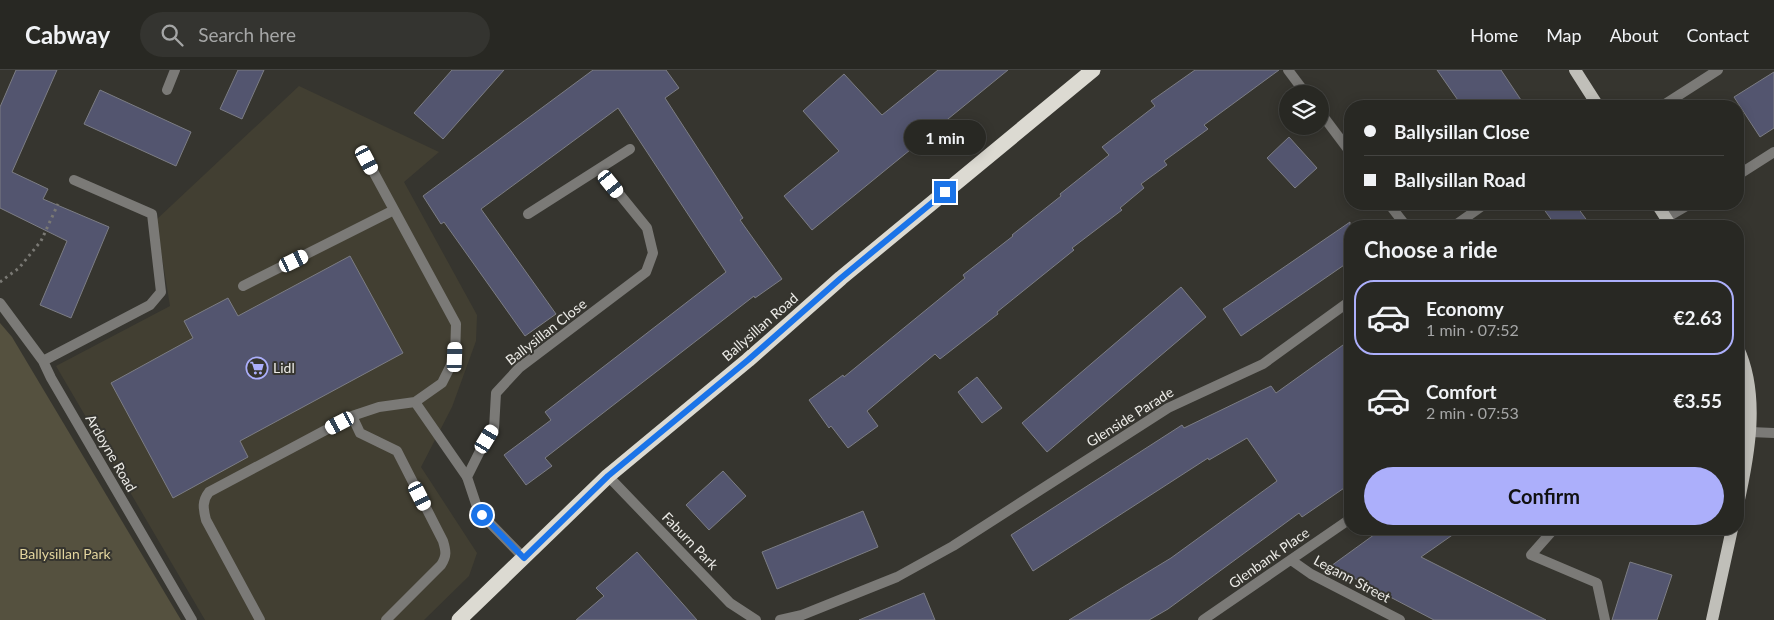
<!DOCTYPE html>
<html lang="en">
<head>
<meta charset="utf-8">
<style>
	:root { --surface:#282823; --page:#343430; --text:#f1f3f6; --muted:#a5a6a6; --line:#444441; --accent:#acaffb }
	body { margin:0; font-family:Lato,sans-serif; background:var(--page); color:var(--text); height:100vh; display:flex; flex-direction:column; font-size:19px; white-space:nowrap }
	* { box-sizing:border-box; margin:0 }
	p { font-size:16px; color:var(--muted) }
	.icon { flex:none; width:28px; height:28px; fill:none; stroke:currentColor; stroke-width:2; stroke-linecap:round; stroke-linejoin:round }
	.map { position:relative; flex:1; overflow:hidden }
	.panel { position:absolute; left:1344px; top:150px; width:400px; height:315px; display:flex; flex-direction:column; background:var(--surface); border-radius:20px; box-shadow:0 2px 12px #0003,0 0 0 1px var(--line) }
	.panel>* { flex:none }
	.top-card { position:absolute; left:1344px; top:30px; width:400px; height:110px; border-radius:20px; box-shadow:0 2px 12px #0003,0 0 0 1px var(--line); display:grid; align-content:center; height:110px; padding:0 20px; background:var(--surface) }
	.fabs { position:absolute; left:1279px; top:15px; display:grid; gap:10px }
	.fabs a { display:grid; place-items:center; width:50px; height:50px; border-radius:50%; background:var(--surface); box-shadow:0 2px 12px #0003,0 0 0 1px var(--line); font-size:25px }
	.end { position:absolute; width:22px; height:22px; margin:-11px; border:6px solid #1a73e8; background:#fff; box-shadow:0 0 0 2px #fff }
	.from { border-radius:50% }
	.bubble { position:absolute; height:35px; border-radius:18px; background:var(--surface); box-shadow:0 2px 12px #0003,0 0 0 1px var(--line); font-size:16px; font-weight:700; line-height:35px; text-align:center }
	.car { position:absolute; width:15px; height:30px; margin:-15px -8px; border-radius:6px; box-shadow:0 0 4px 1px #0007; background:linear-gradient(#fff 24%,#345 0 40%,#fff 0 76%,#345 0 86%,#fff 0) }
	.top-card b { display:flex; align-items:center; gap:18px; height:48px; font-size:19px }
	.top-card b+b { border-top:1px solid var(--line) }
	.top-card i { width:12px; height:12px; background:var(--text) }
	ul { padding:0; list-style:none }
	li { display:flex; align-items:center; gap:15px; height:75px; margin:0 10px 8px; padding:0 10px; border:2px solid transparent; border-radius:20px }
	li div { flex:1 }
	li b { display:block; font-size:19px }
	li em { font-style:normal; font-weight:700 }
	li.current { border-color:var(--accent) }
	li>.icon { width:45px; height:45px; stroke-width:1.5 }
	h2 { padding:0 20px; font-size:22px; line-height:60px }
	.action { display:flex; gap:10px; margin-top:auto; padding:10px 20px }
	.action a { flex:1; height:58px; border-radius:30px; background:var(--accent); color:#111; font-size:20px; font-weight:700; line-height:58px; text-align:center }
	header { display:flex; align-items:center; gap:30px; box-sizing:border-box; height:70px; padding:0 25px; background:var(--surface); border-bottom:1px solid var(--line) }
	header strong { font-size:24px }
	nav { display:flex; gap:28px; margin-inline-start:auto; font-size:18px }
	.search { width:350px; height:45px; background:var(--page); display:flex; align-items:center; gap:12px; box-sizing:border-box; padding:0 18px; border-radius:28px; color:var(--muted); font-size:19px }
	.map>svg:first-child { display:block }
</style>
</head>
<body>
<header>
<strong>Cabway</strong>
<div class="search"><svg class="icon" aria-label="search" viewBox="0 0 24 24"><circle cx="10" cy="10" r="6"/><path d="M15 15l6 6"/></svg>Search here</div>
<nav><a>Home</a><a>Map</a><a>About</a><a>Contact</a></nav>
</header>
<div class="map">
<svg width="1774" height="550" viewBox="0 0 1774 550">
	<rect width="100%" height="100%" fill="#36352f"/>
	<path fill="#423f32" d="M 299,16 L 439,82 L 404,112 L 477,245 L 476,271 L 452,337 L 421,397 L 477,483 L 469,506 L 424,550 L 205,550 L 56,296 L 170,236 L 156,150 Z"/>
	<path fill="#55513f" d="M 0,253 L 12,267 L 181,550 L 0,550 Z"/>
	<path fill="#53556f" stroke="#7c7d84" d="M 16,0 L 57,0 L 12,102 L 48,119 L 43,129 L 109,157 L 71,248 L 40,235 L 67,171 L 0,138 L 0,37 Z
		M 238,0 L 264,0 L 242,49 L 220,39 Z
		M 452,0 L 504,0 L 443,69 L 414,43 Z
		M 593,0 L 666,0 L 679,18 L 665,28 L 743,148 L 740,150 L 782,209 L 755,228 L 754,226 L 545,388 L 552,396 L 526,415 L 504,385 L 551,350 L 545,342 L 726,202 L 618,38 L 481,139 L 556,244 L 525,266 L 444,152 L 441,154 L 423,126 Z
		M 938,0 L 1008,0 L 812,160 L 784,126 L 839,81 L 803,41 L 844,4 L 882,45 Z
		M 1195,0 L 1279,0 L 1204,55 L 1208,59 L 1164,91 L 1167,95 L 1141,114 L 1144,118 L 1120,138 L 1122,140 L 1072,178 L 1074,180 L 997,242 L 998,244 L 940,289 L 935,284 L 867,341 L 878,356 L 848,378 L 831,356 L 829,358 L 809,330 L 843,305 L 844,307 L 965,208 L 963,205 L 1013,166 L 1012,165 L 1061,126 L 1060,124 L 1109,85 L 1102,77 L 1155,36 L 1151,31 Z
		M 1437,0 L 1501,0 L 1525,36 L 1462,36 Z
		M 1774,2 L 1774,58 L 1760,67 L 1734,27 Z
		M 100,20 L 191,62 L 176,96 L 84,54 Z
		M 1289,67 L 1317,98 L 1295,118 L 1267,88 Z
		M 1540,134 L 1575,134 L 1591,156 L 1556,156 Z
		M 1350,152 L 1350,191 L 1241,266 L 1223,239 Z
		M 350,186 L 403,283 L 240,371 L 248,387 L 173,428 L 111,313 L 193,268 L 184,251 L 228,228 L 238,246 Z
		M 1181,217 L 1206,247 L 1047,382 L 1022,353 Z
		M 1350,270 L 1350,414 L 1302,447 L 1299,443 L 1168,539 L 1149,550 L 1069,550 L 1171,488 L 1277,411 L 1247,368 L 1209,390 L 1208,388 L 1033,501 L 1011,465 L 1182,355 L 1184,358 L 1271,316 L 1276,323 Z
		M 977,307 L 1002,338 L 982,353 L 958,322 Z
		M 723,401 L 746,426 L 709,460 L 686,435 Z
		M 863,441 L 878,477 L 777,519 L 762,482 Z
		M 1382,459 L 1461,459 L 1421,487 L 1546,550 L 1434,550 L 1331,496 Z
		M 637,482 L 697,550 L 576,550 L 604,526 L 596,518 Z
		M 1630,492 L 1672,505 L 1657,550 L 1612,550 Z
		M 924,523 L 935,550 L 859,550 Z"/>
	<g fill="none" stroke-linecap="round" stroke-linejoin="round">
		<path stroke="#7a7974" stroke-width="3" stroke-dasharray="2.5 4" stroke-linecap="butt" d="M 0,212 L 19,198 L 41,171 L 58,134"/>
		<path stroke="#7b7a77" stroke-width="10" d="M 367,90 L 456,254 L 455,287 L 442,313 L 415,332
			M 1738,105 L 1774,82
			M 1666,148 L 1690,134
			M 243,216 L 394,140
			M 352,346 L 360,363 L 397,381 L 443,471 C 446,481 447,486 441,495 L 386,550
			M 1554,459 L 1531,485 L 1597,513 L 1605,550
			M 260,550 L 206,450 C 203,438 202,431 209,422 L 352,346 L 379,337 L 415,332 L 467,407"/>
		<path stroke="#7b7a77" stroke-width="10" d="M 1288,0 L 1306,24
			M 167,20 L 175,0
			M 1662,36 L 1718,0
			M 1320,42 L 1350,82
			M 1389,134 L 1406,156
			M 528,144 L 630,79
			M 1454,156 L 1485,134
			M 0,233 L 43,291 L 51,308 L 192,550
			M 43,291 L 150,235 L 161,222 L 152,144 L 74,110
			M 1750,362 L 1774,363
			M 608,406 L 730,533 L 756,550
			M 524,488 L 482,445 L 476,434 L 467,407 L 481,379 L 494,359 L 496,323 L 519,298 L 646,202 L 653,183 L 647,158 L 599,99
			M 1291,490 L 1311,504 L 1400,550
			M 780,550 L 802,545 L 897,507 L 953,476 L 1168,338 L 1263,294 L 1350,231
			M 1203,550 L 1350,449"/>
		<path stroke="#c0bfb9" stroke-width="12" d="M 1575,0 L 1598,36
			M 1657,134 L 1671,156
			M 1738,278 C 1760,325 1749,385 1738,434
			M 1712,550 L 1732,459"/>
		<path stroke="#dcdad2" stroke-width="15" d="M 459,550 L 608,406 L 748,290 L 841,208 L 1093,0"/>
	</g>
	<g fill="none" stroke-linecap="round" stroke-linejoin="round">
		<path stroke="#1a73e8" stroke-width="6" d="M 482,445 L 524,488 L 608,406 L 748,290 L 841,208 L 945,122"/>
	</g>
	<defs>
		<g id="supermarket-ring" transform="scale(1.125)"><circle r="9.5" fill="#36352f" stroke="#acaffb" stroke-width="1.5"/><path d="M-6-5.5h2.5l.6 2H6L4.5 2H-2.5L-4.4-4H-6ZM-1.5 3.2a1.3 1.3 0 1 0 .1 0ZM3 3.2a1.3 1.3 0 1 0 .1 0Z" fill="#acaffb"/></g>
	</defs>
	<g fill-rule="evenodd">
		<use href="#supermarket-ring" x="257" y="298"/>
	</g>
	<g text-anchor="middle" stroke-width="4" stroke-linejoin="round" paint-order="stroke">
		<g font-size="14" fill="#ecebe7" stroke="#36352f">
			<text transform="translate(760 257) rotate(-41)" y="5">Ballysillan Road</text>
			<text transform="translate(546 262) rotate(-38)" y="5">Ballysillan Close</text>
			<text transform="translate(1130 347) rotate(-32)" y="5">Glenside Parade</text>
			<text transform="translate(111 383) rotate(60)" y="5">Ardoyne Road</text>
			<text transform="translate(690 471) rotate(46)" y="5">Faburn Park</text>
			<text transform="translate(1269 488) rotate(-35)" y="5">Glenbank Place</text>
			<text transform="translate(1352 509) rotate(28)" y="5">Legann Street</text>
		</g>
		<g font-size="14" fill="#ecebe7" stroke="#36352f" text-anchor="start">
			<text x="273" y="303">Lidl</text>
		</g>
		<g font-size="14" fill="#e3d59e" stroke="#36352f">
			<text x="65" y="489">Ballysillan Park</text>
		</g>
	</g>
</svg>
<div class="fabs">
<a><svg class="icon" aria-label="layers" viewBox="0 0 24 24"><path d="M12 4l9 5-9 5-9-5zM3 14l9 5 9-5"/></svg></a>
</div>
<i class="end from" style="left:482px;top:445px"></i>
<i class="end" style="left:945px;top:122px"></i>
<div class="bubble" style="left:904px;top:50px;width:82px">1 min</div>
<i class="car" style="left:367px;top:90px;rotate:152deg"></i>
<i class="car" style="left:611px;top:114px;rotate:141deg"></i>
<i class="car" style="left:294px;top:191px;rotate:64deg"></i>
<i class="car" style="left:455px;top:287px;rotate:2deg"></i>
<i class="car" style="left:340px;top:353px;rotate:242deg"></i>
<i class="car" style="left:487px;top:369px;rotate:31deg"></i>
<i class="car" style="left:420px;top:426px;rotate:153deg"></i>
<div class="top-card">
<b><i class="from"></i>Ballysillan Close</b>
<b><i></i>Ballysillan Road</b>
</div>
<section class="panel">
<h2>Choose a ride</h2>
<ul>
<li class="current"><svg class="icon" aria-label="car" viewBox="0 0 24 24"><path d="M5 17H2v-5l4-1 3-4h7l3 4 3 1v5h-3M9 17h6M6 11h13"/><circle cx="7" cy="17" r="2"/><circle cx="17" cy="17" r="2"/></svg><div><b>Economy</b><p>1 min · 07:52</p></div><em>€2.63</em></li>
<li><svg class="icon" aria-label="car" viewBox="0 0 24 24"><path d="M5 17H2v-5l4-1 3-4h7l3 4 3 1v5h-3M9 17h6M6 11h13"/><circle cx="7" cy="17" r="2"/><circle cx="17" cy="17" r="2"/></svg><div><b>Comfort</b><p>2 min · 07:53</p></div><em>€3.55</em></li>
</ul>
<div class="action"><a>Confirm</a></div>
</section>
</div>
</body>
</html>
